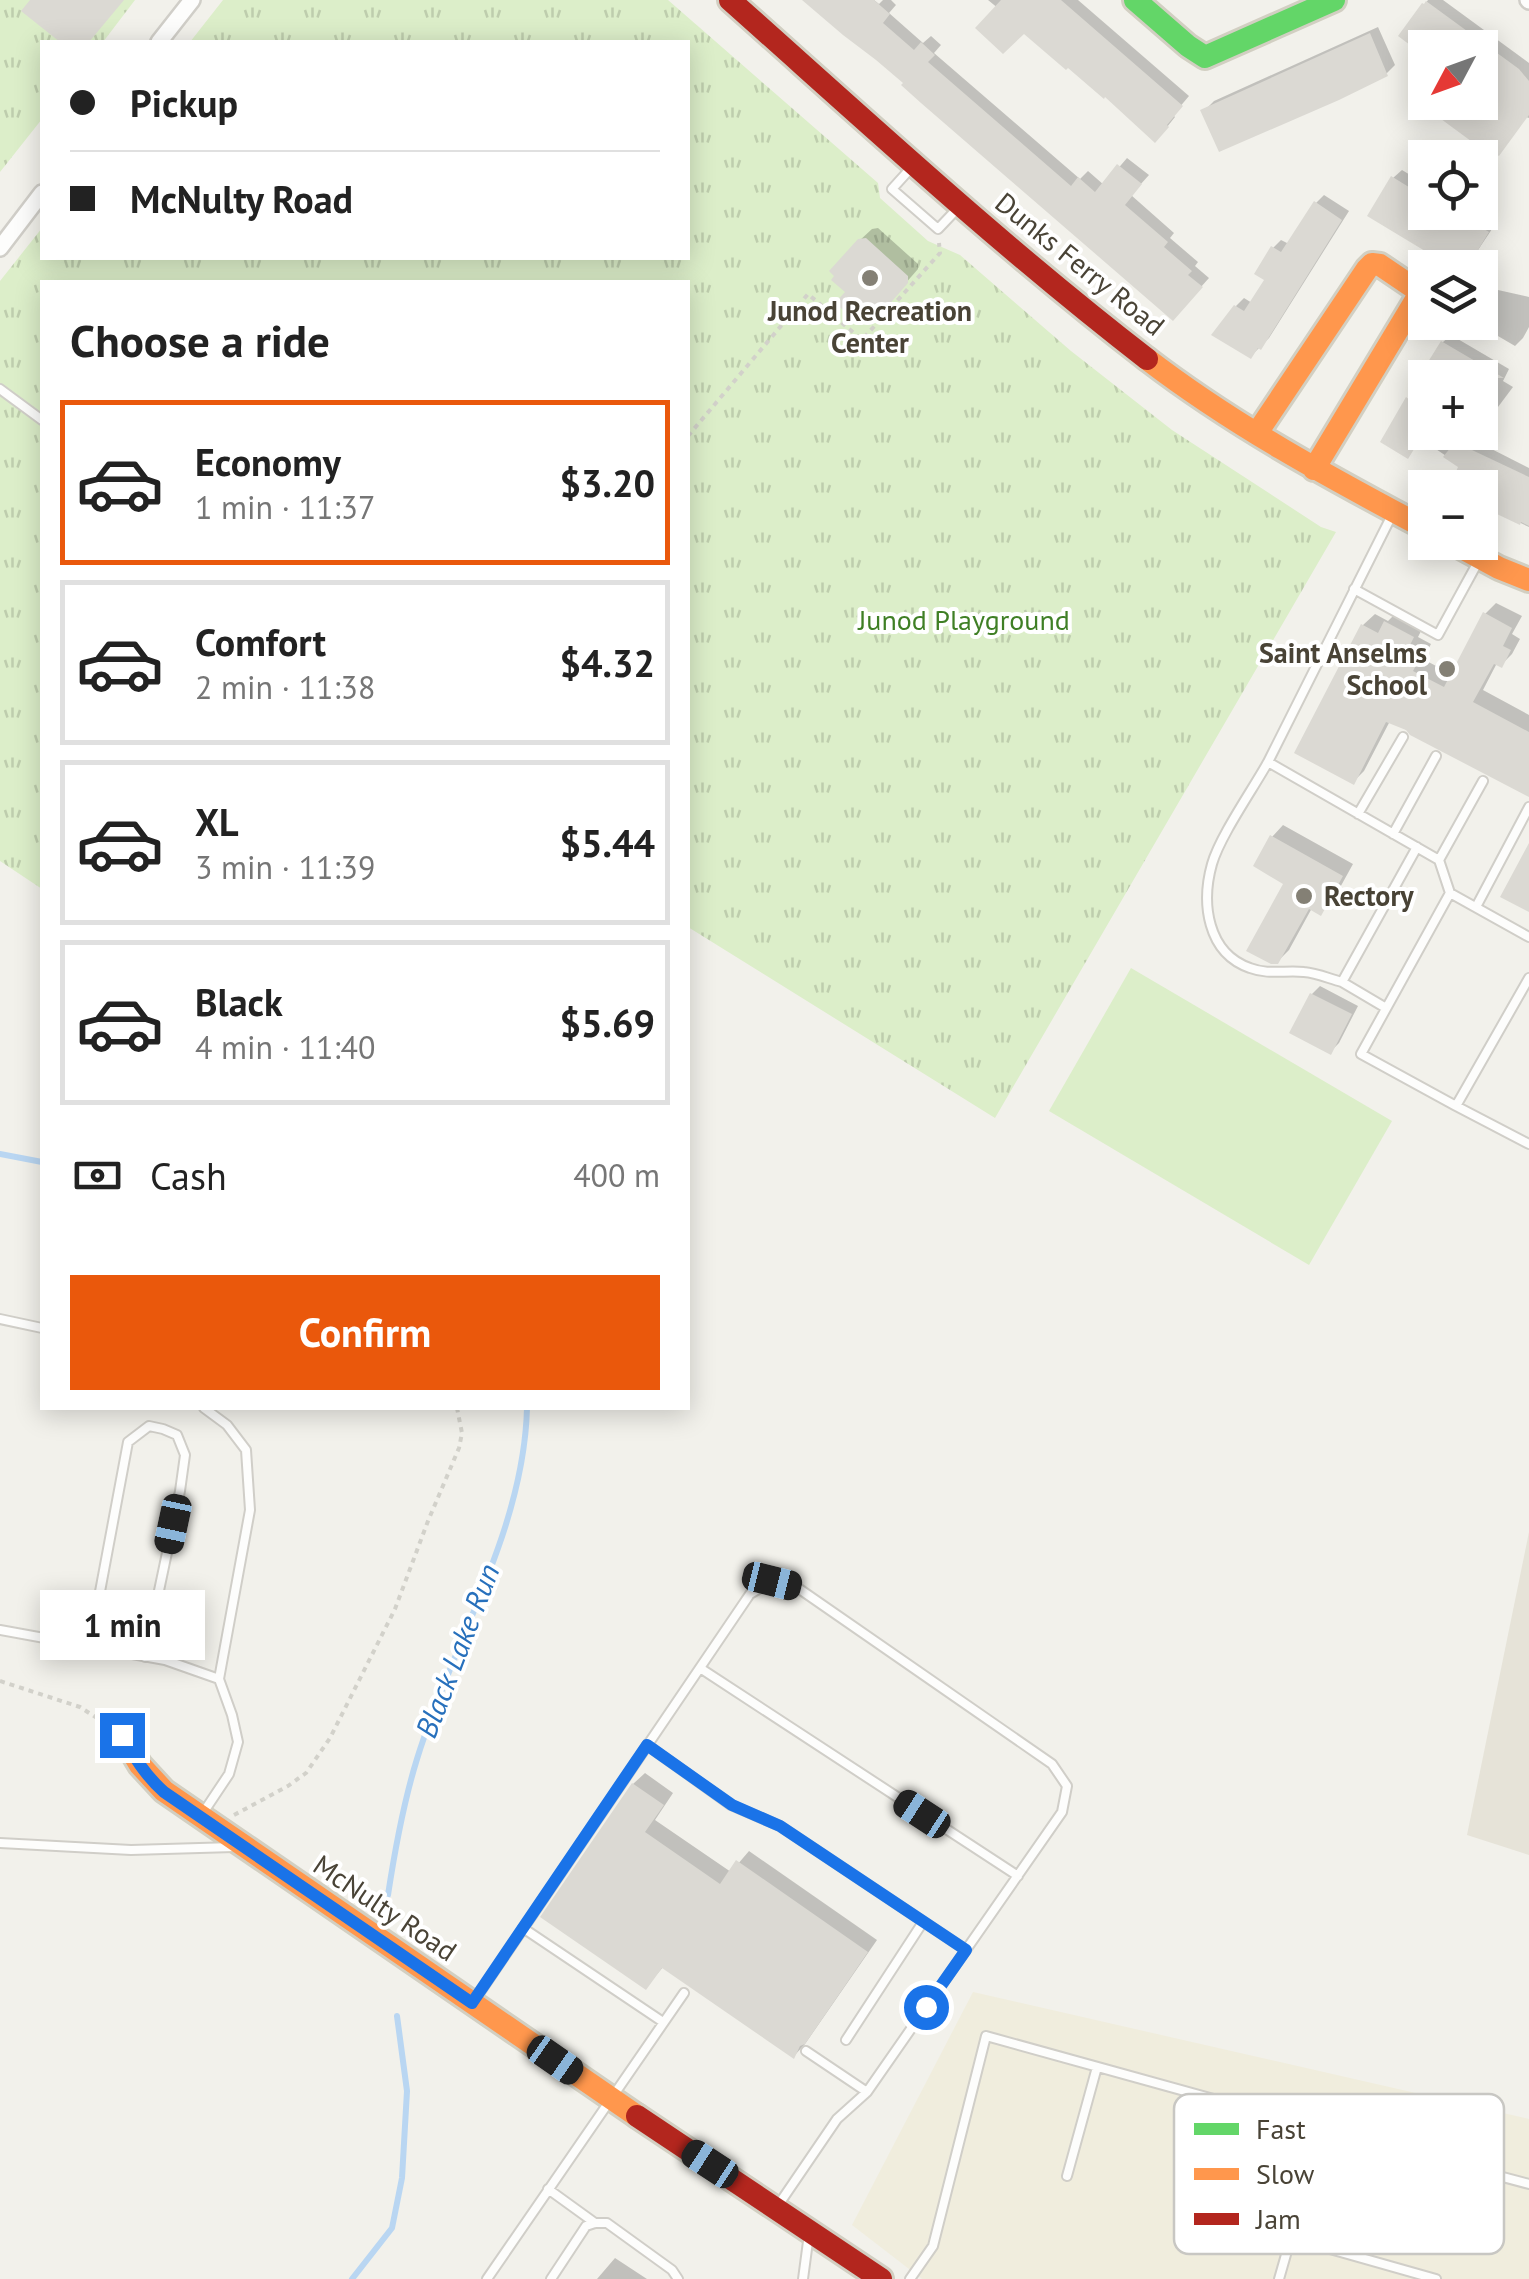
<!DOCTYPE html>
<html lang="en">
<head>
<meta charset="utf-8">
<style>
	:root { --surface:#fff; --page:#f2f2f2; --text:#222; --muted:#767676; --line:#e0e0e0; --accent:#ea580c }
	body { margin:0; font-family:"PT Sans",sans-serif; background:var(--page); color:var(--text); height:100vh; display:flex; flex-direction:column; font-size:38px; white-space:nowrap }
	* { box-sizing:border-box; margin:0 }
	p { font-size:32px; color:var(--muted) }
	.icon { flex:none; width:55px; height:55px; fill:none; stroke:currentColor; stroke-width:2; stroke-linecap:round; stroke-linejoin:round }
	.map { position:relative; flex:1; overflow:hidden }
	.side { position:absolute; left:40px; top:280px; width:650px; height:1130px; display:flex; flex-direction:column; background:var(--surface); border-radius:0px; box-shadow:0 5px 25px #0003 }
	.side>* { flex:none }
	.guide { position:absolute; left:40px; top:40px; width:650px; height:220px; border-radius:0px; box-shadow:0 5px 25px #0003; display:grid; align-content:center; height:220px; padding:0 30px; background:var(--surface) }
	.needle { width:65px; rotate:229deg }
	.buttons { position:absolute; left:1408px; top:30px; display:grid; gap:20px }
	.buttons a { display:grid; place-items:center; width:90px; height:90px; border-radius:0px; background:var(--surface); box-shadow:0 5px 25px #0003; font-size:50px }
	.end { position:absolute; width:45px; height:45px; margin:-22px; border:12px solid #1a73e8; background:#fff; box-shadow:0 0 0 5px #fff }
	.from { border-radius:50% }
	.bubble { position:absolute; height:70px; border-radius:0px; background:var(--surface); box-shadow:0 5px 25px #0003; font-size:32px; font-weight:700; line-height:70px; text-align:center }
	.car { position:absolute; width:30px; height:60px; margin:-30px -15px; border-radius:12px; box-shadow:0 0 8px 2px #0007; background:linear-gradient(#222 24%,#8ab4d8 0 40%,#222 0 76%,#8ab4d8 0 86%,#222 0) }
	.guide b { display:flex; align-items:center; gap:35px; height:95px; font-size:38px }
	.guide b+b { border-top:2px solid var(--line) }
	.guide i { width:25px; height:25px; background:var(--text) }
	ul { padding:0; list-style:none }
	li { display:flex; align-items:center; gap:30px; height:165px; margin:0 20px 15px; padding:0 10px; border:5px solid var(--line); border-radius:0px }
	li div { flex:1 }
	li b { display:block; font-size:38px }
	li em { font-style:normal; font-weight:700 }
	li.current { border-color:var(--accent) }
	li>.icon { width:90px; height:90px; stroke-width:1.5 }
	h2 { padding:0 30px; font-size:45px; line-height:120px }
	.pay { display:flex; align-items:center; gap:25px; height:110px; padding:0 30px; font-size:38px }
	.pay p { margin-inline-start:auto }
	.button { display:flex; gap:20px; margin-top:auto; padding:20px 30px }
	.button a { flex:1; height:115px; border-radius:0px; background:var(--accent); color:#fff; font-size:40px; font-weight:700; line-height:115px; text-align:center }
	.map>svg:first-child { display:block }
</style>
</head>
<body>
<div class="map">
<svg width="1529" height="2279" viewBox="0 0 1529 2279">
	<defs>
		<pattern id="park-tufts" width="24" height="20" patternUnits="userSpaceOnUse" patternTransform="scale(2.5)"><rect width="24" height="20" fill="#dceec9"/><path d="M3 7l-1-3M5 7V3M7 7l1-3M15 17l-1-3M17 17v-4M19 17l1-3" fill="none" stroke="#becdad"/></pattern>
	</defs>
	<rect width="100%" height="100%" fill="#f2f1eb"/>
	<path fill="#e6e3d8" d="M 1529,1532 L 1529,1855 L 1467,1835 Z"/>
	<path fill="#f0eddd" d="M 973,1992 L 1529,2119 L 1529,2279 L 922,2279 L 852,2225 Z"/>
	<path fill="#dceec9" d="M 1131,968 L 1392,1121 L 1309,1265 L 1049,1111 Z"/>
	<path fill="url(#park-tufts)" d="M 0,0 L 135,0 L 103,42 L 42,42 L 42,119 L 0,172 Z
		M 223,0 L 668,0 L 878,183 L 880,198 L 928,241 L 960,255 L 1071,351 L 1172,430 L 1321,527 L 1336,532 L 995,1118 L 688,927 L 688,282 L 42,282 L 42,889 L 0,861 L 0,281 L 42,228 L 42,258 L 688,258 L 688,42 L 190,42 Z"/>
	<path fill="#0003" d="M 806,0 L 874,0 L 879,4 L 883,0 L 891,0 L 896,5 L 889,13 L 923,43 L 931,36 L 941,45 L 934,53 L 1080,179 L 1088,171 L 1104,185 L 1127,158 L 1149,175 L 1131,195 L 1174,233 L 1170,238 L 1198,262 L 1195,266 L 1209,278 L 1173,318 L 906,82 Z
		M 988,0 L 1078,0 L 1189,96 L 1173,115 L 1175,117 L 1163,132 L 1068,65 Z
		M 1428,0 L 1443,0 L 1529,63 L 1529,118 L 1480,102 L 1480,48 L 1425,48 L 1425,54 L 1402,36 Z
		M 1378,27 L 1395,65 L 1387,73 L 1205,110 L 1214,101 Z
		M 1402,170 L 1425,184 L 1425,212 L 1478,212 L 1496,223 L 1466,268 L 1393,178 Z
		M 1324,195 L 1349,211 L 1269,338 L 1251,356 L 1236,306 L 1244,298 L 1252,303 L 1268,279 L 1273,248 L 1281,240 L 1289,244 L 1316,203 Z
		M 878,228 L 918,264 L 918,269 L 897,293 L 848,292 L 859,241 L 872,229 Z
		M 1498,290 L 1529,297 L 1529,327 L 1523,338 L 1515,346 L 1474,322 L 1480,322 L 1480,295 L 1488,300 Z
		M 1451,335 L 1509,369 L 1503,381 L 1513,387 L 1498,407 L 1490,402 L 1480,413 L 1480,378 L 1425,378 L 1425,382 L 1420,379 L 1443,342 Z
		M 1416,391 L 1425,398 L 1425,432 L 1469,432 L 1466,436 L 1529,468 L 1529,527 L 1480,504 L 1480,488 L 1461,466 L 1421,439 L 1407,456 L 1408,399 Z
		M 1496,603 L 1522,616 L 1512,634 L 1520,639 L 1512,654 L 1501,665 L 1497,663 L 1483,690 L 1529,715 L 1529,795 L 1390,721 L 1364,771 L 1353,782 L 1363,625 L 1375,614 L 1388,621 L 1398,611 L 1424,625 L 1418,637 L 1431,644 L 1423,659 L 1453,675 L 1485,614 Z
		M 1283,825 L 1353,864 L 1332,902 L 1321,913 L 1312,908 L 1289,950 L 1277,962 L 1287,883 L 1272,837 Z
		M 1320,986 L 1358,1006 L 1339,1043 L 1330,1052 L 1292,1032 L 1312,994 Z
		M 645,1773 L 673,1793 L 655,1820 L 731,1872 L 749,1851 L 877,1940 L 805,2044 L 794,2056 L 664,1966 L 646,1987 L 633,1784 Z
		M 615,2258 L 647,2279 L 597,2279 Z"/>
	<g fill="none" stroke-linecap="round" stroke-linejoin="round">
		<path stroke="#b9d6f2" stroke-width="6" d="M 0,1154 L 42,1162
			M 388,1895 C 395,1849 403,1804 417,1759 C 452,1644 524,1530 527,1408
			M 352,2279 L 392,2228 L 402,2178 L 407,2091 L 397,2016"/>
	</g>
	<path fill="#dbd9d3" d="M 30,0 L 124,0 L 89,42 L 60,42 L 21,11 Z
		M 802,0 L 874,0 L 890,14 L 883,23 L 914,50 L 921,42 L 935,55 L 928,62 L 1071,186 L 1078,177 L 1095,192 L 1117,164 L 1142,184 L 1125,205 L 1168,242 L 1164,247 L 1192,271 L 1188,275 L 1203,287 L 1173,321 L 921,103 L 901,85 L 903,83 L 876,60 L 843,35 Z
		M 1001,0 L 1061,0 L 1183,106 L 1167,125 L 1169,127 L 1155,143 L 1105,97 L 1104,99 L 1068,68 L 1066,70 L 1024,34 L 1003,54 L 975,28 Z
		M 1426,1 L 1519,69 L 1529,81 L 1529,115 L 1499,156 L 1477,143 L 1475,144 L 1441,119 L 1452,102 L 1480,102 L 1480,48 L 1414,48 L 1398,36 L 1422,3 L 1424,4 Z
		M 1370,33 L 1388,76 L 1339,100 L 1219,152 L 1200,110 Z
		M 1391,176 L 1425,197 L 1425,212 L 1456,212 L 1489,232 L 1467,268 L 1455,268 L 1436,255 L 1435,257 L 1367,216 Z
		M 1314,201 L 1342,220 L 1261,350 L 1258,348 L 1251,359 L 1211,335 L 1234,305 L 1244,311 L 1264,280 L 1254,274 L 1271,246 L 1281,252 Z
		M 866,238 L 908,276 L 908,283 L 886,308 L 879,304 L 864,321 L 856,321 L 835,303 L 845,292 L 831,280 L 834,276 L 829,271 L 858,239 Z
		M 1441,341 L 1504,378 L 1418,378 Z
		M 1406,397 L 1425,412 L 1425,445 L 1419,441 L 1408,459 L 1380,442 Z
		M 1455,442 L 1529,477 L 1529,526 L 1521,522 L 1520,525 L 1480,506 L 1480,488 L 1449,488 L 1458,467 L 1443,457 Z
		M 1483,612 L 1512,628 L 1503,646 L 1511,650 L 1502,668 L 1494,664 L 1473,702 L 1529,732 L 1529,797 L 1410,735 L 1406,730 L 1386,722 L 1354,785 L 1294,753 L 1361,624 L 1378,633 L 1384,621 L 1414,637 L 1408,649 L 1421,656 L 1413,671 L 1444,687 Z
		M 1270,835 L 1343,876 L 1321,916 L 1309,909 L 1278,964 L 1271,964 L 1246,951 L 1283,884 L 1253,866 Z
		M 1529,843 L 1529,912 L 1500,897 Z
		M 1310,993 L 1352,1014 L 1331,1055 L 1289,1033 Z
		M 632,1783 L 664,1805 L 645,1832 L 720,1884 L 736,1860 L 868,1952 L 805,2044 L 800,2046 L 794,2059 L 662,1968 L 646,1990 L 540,1917 Z"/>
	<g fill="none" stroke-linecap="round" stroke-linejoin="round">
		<g stroke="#d0cec8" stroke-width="12">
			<path id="lane" d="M 911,168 L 892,189 L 938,229 L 957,209
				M 0,389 L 42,420
				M 1393,513 L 1268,762 L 1439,860 L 1450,893 L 1529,937
				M 1354,589 L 1438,635 L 1479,560
				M 1268,762 C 1253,789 1220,836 1212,864 C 1201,903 1207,953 1250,968 C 1268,975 1286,970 1304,972 C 1317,973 1330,979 1342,982
				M 1358,814 L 1403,737
				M 1393,834 L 1436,756
				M 1439,860 L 1483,781
				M 1450,893 L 1361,1054 L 1456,1106
				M 1476,907 L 1529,807
				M 1529,978 L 1456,1106 L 1529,1144
				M 1386,1008 L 1342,982 L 1417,847
				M 0,1319 L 42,1328
				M 0,1630 L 165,1660 L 219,1679
				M 90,1645 L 128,1442 L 149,1426 L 163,1429 L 177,1435 L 185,1455 L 180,1491 L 145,1657
				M 700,1668 L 1018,1876
				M 647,1745 L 731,1805 L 780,1826 L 966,1950
				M 203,1813 L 229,1774 L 238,1742 L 232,1715 L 219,1679 L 250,1510 L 246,1450 L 227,1425 L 204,1408
				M 0,1843 L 131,1850 L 234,1847
				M 523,1928 L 663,2022
				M 474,2001 L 750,1594 L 772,1581 L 798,1588 L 1052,1764 L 1067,1786 L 1062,1812 L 867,2092 L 837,2119 L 777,2207
				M 846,2040 L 923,1922
				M 806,2051 L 867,2092
				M 1322,2129 L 1529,2184
				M 1067,2176 L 1097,2067
				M 548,2189 L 595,2223
				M 1180,2207 L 1209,2098
				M 1291,2238 L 1436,2279
				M 487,2279 L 684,1993
				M 551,2279 L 586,2226 L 595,2223 L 607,2223 L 672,2270 L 678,2279
				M 803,2279 L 809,2234
				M 910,2279 L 933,2246 L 986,2036 L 1322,2129 L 1279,2279"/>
		</g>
		<g stroke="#d0cec8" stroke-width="20">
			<path id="street" d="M 1528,0 L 1529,1
				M 159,42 L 192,0
				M 0,248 L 42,193"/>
		</g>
		<g stroke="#d2cfc2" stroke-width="28">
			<path id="fast" d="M 1135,0 L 1188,46 L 1205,57 L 1334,0"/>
		</g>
		<g stroke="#d2cfc2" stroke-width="28">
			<path id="slow" d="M 1147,359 C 1233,425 1329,477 1425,528
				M 1257,433 L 1367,269 L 1372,264 L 1380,265 L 1414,288 L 1417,291 L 1417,298 L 1314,469
				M 1451,542 L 1499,568 L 1529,580
				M 122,1735 L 140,1765 L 164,1791 L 637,2116"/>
		</g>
		<g stroke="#d2cfc2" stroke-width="28">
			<path id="jam" d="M 730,0 C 867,122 1002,247 1147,359
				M 637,2116 L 881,2279"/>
		</g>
		<path stroke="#d2d1ca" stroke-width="4" stroke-dasharray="5 5" stroke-linecap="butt" d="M 688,436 L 808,294 L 862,340 L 940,253 L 939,243
			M 0,1681 L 80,1707 L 106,1724
			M 234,1815 L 288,1786 L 306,1773 L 330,1738 L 395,1609 L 428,1521 L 459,1448 L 462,1433 L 457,1408"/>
		<use href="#lane" stroke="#fdfdfc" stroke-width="8"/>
		<use href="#street" stroke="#fdfdfc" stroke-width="15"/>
		<use href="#fast" stroke="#63d668" stroke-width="22"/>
		<use href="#slow" stroke="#ff974d" stroke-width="22"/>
		<use href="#jam" stroke="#b3261e" stroke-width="22"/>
	</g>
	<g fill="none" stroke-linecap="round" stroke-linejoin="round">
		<path stroke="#1a73e8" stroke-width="12" d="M 122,1735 C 134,1757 145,1775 164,1792 L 472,2003 L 647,1745 L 732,1805 L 780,1826 L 966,1950 L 926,2007"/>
	</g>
	<g fill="#848075" stroke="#fff" stroke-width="4">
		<circle cx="870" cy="278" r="10"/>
		<circle cx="1447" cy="669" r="10"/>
		<circle cx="1304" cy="896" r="10"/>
	</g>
	<g text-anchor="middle" stroke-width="8" stroke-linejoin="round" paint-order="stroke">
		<g font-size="28" fill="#494336" stroke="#fff">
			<text transform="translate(1080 264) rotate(39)" y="10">Dunks Ferry Road</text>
			<text transform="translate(385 1908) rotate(34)" y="10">McNulty Road</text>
		</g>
		<g font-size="28" font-weight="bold" fill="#494336" stroke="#fff">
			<text x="870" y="321">Junod Recreation<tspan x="870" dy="32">Center</tspan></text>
			<text x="1427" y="663" text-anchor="end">Saint Anselms<tspan x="1427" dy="32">School</tspan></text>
			<text x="1324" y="906" text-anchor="start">Rectory</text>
		</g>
		<g font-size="28" fill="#3f7f25" stroke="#fff">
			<text x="964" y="630">Junod Playground</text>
		</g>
		<g font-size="30" font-style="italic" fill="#2770bc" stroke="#fff">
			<text transform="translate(458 1651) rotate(-69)" y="10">Black Lake Run</text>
		</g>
	</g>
	<rect x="1174" y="2094" width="330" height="160" rx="15" fill="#fff" stroke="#c8c7c3" stroke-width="2.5"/>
	<rect x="1194" y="2123" width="45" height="12" fill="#63d668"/>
	<rect x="1194" y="2168" width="45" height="12" fill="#ff974d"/>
	<rect x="1194" y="2213" width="45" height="12" fill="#b3261e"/>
	<g font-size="28" fill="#494336">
		<text x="1256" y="2139">Fast</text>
		<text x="1256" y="2184">Slow</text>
		<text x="1256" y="2229">Jam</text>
	</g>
</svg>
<div class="buttons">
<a><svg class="needle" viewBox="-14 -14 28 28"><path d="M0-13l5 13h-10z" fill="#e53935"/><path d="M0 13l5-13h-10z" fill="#767676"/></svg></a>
<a><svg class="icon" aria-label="locate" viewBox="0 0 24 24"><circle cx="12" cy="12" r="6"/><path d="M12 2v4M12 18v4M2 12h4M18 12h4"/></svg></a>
<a><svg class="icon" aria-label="layers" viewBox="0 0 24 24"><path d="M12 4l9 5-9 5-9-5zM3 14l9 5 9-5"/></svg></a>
<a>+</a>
<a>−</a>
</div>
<i class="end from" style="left:926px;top:2007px"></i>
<i class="end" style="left:122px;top:1735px"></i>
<div class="bubble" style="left:40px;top:1590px;width:165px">1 min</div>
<i class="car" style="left:173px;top:1524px;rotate:192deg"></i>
<i class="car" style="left:772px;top:1581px;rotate:104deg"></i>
<i class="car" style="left:922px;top:1814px;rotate:303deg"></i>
<i class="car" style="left:555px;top:2060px;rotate:125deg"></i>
<i class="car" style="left:710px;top:2164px;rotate:303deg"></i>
<div class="guide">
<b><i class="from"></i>Pickup</b>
<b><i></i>McNulty Road</b>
</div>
<section class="side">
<h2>Choose a ride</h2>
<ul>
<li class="current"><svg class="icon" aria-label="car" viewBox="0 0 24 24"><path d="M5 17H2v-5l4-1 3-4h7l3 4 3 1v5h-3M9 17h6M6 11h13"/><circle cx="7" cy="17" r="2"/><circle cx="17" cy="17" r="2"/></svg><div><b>Economy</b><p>1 min · 11:37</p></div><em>$3.20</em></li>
<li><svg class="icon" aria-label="car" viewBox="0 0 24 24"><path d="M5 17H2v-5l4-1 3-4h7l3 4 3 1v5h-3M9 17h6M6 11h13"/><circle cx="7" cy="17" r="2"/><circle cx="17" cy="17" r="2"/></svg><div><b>Comfort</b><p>2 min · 11:38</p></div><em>$4.32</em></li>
<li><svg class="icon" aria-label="car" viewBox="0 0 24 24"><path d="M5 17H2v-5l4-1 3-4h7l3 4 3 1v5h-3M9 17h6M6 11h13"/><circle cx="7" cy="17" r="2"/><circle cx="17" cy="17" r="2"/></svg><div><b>XL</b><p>3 min · 11:39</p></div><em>$5.44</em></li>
<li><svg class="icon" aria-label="car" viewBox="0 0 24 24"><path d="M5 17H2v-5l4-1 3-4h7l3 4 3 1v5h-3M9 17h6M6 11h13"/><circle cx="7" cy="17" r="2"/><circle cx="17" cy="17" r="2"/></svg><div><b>Black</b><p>4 min · 11:40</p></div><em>$5.69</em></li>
</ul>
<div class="pay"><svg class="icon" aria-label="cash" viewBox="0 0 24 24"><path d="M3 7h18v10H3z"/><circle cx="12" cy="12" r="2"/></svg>Cash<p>400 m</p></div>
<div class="button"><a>Confirm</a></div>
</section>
</div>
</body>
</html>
